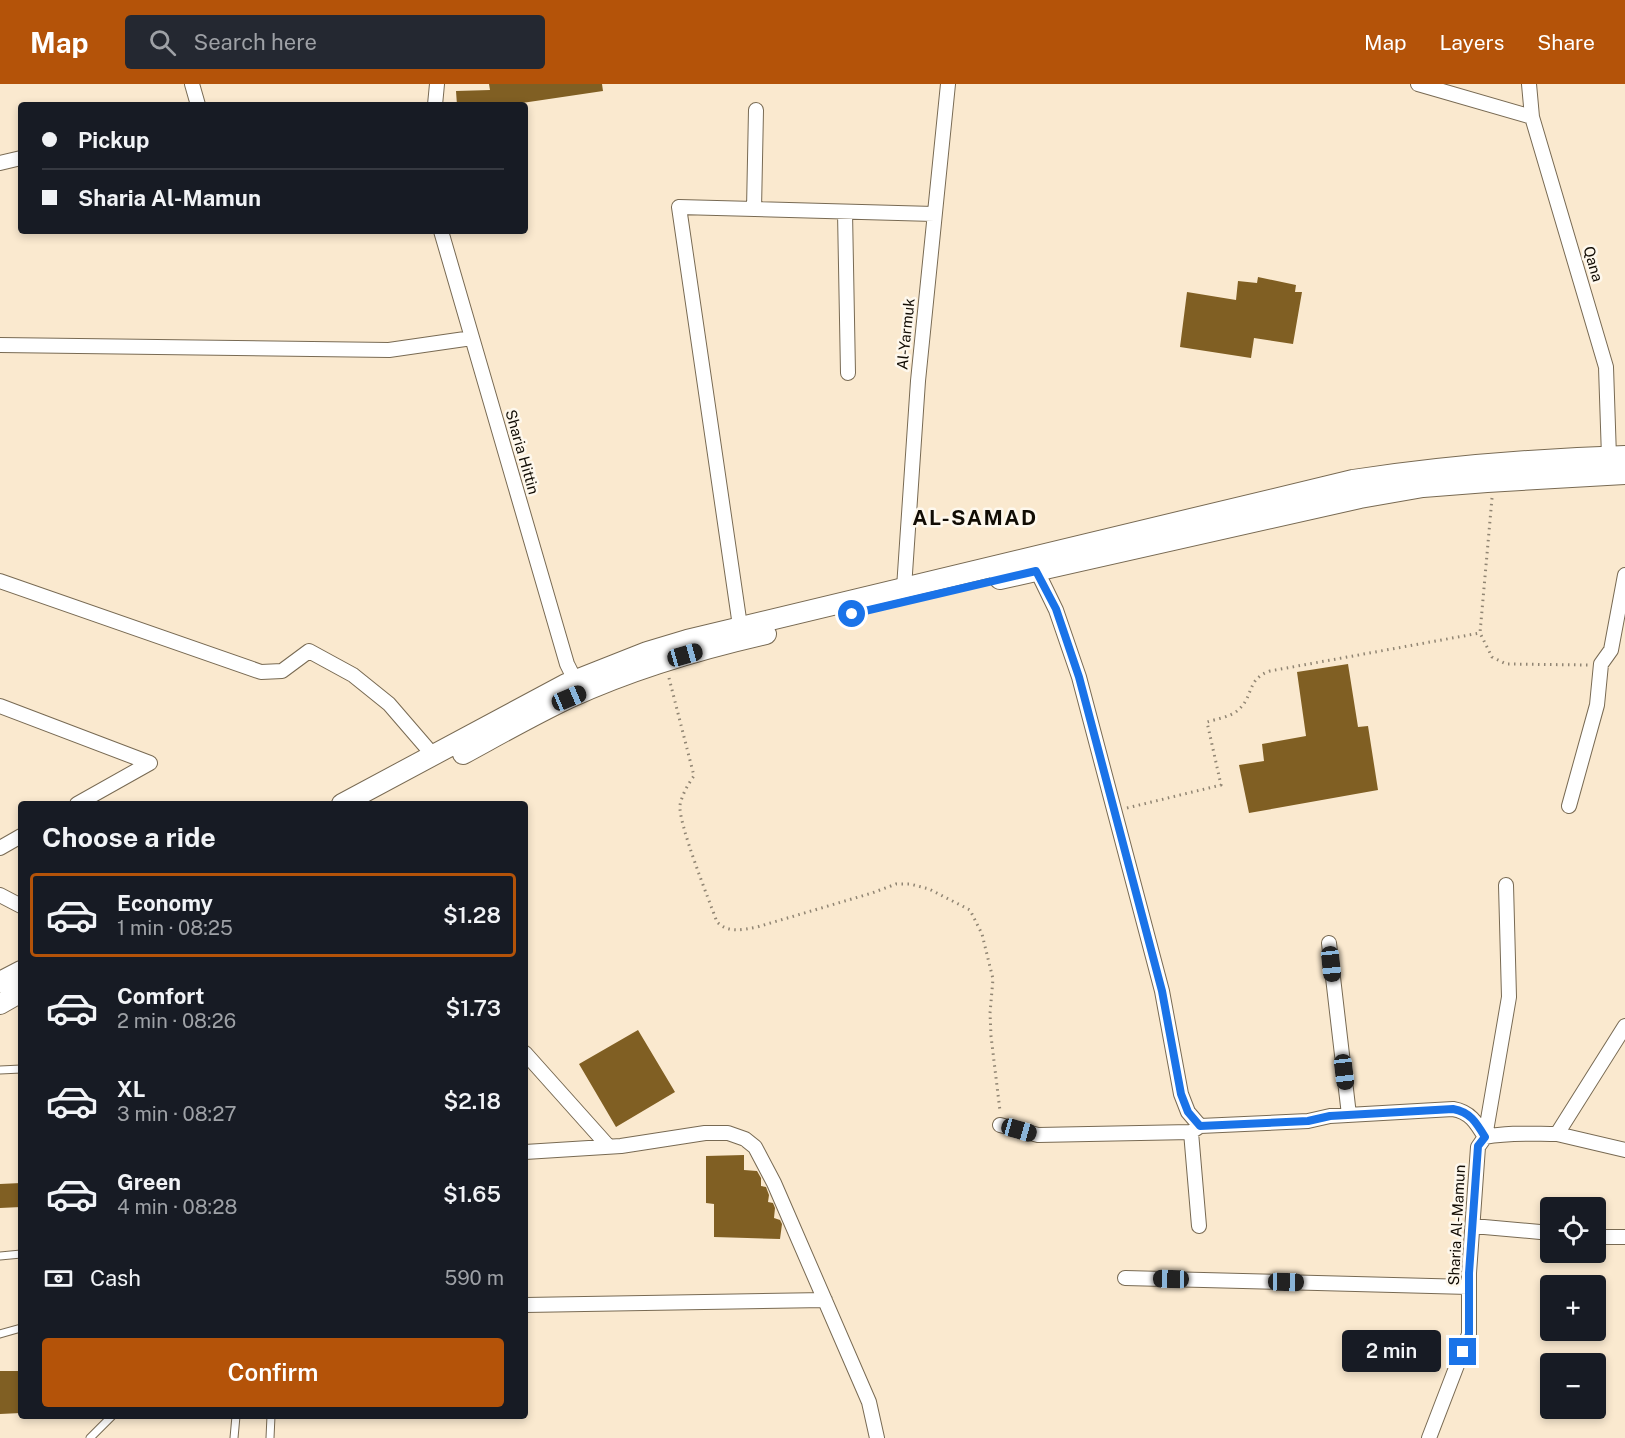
<!DOCTYPE html>
<html lang="en">
<head>
<meta charset="utf-8">
<style>
	:root { --surface:#171b24; --page:#242831; --text:#f1f3f6; --muted:#9ea1a6; --line:#363941; --accent:#b45309 }
	body { margin:0; font-family:"Public Sans",sans-serif; background:var(--page); color:var(--text); height:100vh; display:flex; flex-direction:column; font-size:22px; white-space:nowrap }
	* { box-sizing:border-box; margin:0 }
	p { font-size:20px; color:var(--muted) }
	.icon { flex:none; width:33px; height:33px; fill:none; stroke:currentColor; stroke-width:2; stroke-linecap:round; stroke-linejoin:round }
	.map { position:relative; flex:1; overflow:hidden }
	.sheet { position:absolute; left:18px; top:717px; width:510px; height:618px; display:flex; flex-direction:column; background:var(--surface); border-radius:6px; box-shadow:0 3px 9px #0003 }
	.sheet>* { flex:none }
	.guide { position:absolute; left:18px; top:18px; width:510px; height:132px; border-radius:6px; box-shadow:0 3px 9px #0003; display:grid; align-content:center; height:132px; padding:0 24px; background:var(--surface) }
	.fabs { position:absolute; left:1540px; top:1113px; display:grid; gap:12px }
	.fabs a { display:grid; place-items:center; width:66px; height:66px; border-radius:6px; background:var(--surface); box-shadow:0 3px 9px #0003; font-size:30px }
	.end { position:absolute; width:27px; height:27px; margin:-14px; border:8px solid #1a73e8; background:#fff; box-shadow:0 0 0 3px #fff }
	.from { border-radius:50% }
	.bubble { position:absolute; height:42px; border-radius:6px; background:var(--surface); box-shadow:0 3px 9px #0003; font-size:20px; font-weight:600; line-height:42px; text-align:center }
	.car { position:absolute; width:18px; height:36px; margin:-18px -9px; border-radius:8px; box-shadow:0 0 4px 2px #0007; background:linear-gradient(#222 24%,#8ab4d8 0 40%,#222 0 76%,#8ab4d8 0 86%,#222 0) }
	.guide b { display:flex; align-items:center; gap:21px; height:57px; font-size:22px }
	.guide b+b { border-top:2px solid var(--line) }
	.guide i { width:15px; height:15px; background:var(--text) }
	ul { padding:0; list-style:none }
	li { display:flex; align-items:center; gap:18px; height:84px; margin:0 12px 9px; padding:0 12px; border:3px solid transparent; border-radius:6px }
	li div { flex:1 }
	li b { display:block; font-size:22px }
	li em { font-style:normal; font-weight:600 }
	li.on { border-color:var(--accent) }
	li>.icon { width:54px; height:54px; stroke-width:1.5 }
	h2 { padding:0 24px; font-size:27px; line-height:72px }
	.pay { display:flex; align-items:center; gap:15px; height:66px; padding:0 24px; font-size:22px }
	.pay p { margin-inline-start:auto }
	.button { display:flex; gap:12px; margin-top:auto; padding:12px 24px }
	.button a { flex:1; height:69px; border-radius:6px; background:var(--accent); color:#fff; font-size:24px; font-weight:600; line-height:69px; text-align:center }
	header { display:flex; align-items:center; gap:36px; box-sizing:border-box; height:84px; padding:0 30px; background:var(--accent); color:#fff }
	header strong { font-size:28px }
	nav { display:flex; gap:33px; margin-inline-start:auto; font-size:21px }
	.search { width:420px; height:54px; background:var(--page); display:flex; align-items:center; gap:15px; box-sizing:border-box; padding:0 21px; border-radius:6px; color:var(--muted); font-size:22px }
	.map>svg:first-child { display:block }
</style>
</head>
<body>
<header>
<strong>Map</strong>
<div class="search"><svg class="icon" aria-label="search" viewBox="0 0 24 24"><circle cx="10" cy="10" r="6"/><path d="M15 15l6 6"/></svg>Search here</div>
<nav><a>Map</a><a>Layers</a><a>Share</a></nav>
</header>
<div class="map">
<svg width="1625" height="1354" viewBox="0 0 1625 1354">
	<rect width="100%" height="100%" fill="#fae9cf"/>
	<path fill="#805f23" d="M 489,0 L 602,0 L 603,7 L 522,19 L 522,21 L 457,21 L 456,7 L 490,6 Z
		M 1258,193 L 1296,201 L 1295,208 L 1302,208 L 1293,260 L 1254,254 L 1251,274 L 1180,263 L 1187,208 L 1236,216 L 1238,197 L 1257,199 Z
		M 1348,580 L 1358,643 L 1368,642 L 1378,706 L 1249,729 L 1239,681 L 1264,677 L 1262,660 L 1306,652 L 1297,588 Z
		M 638,946 L 675,1008 L 616,1043 L 579,980 Z
		M 744,1071 L 744,1086 L 757,1087 L 761,1094 L 761,1102 L 766,1103 L 769,1111 L 768,1118 L 773,1119 L 775,1124 L 774,1134 L 780,1136 L 782,1140 L 780,1155 L 714,1153 L 714,1120 L 706,1119 L 706,1072 Z
		M 21,1099 L 21,1123 L 0,1124 L 0,1100 Z
		M 0,1287 L 21,1287 L 21,1329 L 0,1330 Z"/>
	<g fill="none" stroke-linecap="round" stroke-linejoin="round">
		<g stroke="#786a53" stroke-width="9">
			<path id="service" d="M 0,986 L 21,985
				M 0,1172 L 21,1170
				M 0,1250 L 21,1244
				M 90,1354 L 112,1332
				M 234,1354 L 236,1332
				M 270,1354 L 271,1332"/>
		</g>
		<g stroke="#786a53" stroke-width="16">
			<path id="minor" d="M 192,0 L 198,21
				M 1418,0 L 1532,33
				M 1529,0 L 1532,33 L 1606,283 L 1609,373
				M 435,21 L 437,0
				M 0,79 L 21,74
				M 754,125 L 756,26
				M 845,128 L 848,289
				M 441,147 L 567,580 L 575,596
				M 0,261 L 389,266 L 472,254
				M 1037,487 L 1056,526 L 1079,593 L 1162,907 L 1181,1010 L 1188,1028 L 1200,1042
				M 0,497 L 261,588 L 282,587 L 309,567 L 353,591 L 389,620 L 433,671
				M 904,504 L 918,297 L 948,0
				M 740,542 L 679,123 L 934,130
				M 0,622 L 150,679 L 77,720
				M 1569,722 L 1597,621 L 1601,580 L 1611,566 L 1625,491
				M 0,764 L 21,752
				M 0,811 L 21,822
				M 1329,859 L 1349,1031
				M 525,969 L 609,1063
				M 1000,1041 L 1038,1051 L 1191,1048
				M 1557,1050 L 1625,1066
				M 1485,1053 L 1509,913 L 1506,801
				M 525,1068 L 621,1062 L 705,1049 L 728,1049 L 745,1055 L 755,1063 L 774,1099 L 869,1318 L 877,1354
				M 1199,1142 L 1191,1048 L 1200,1042 L 1308,1037 L 1330,1032 L 1453,1025 C 1470,1028 1476,1038 1485,1053
				M 1473,1142 L 1551,1149
				M 1596,1153 L 1625,1153
				M 1125,1194 L 1469,1203
				M 525,1221 L 825,1216
				M 1429,1354 L 1469,1250 L 1469,1189 L 1478,1063 L 1485,1053 C 1509,1048 1533,1050 1557,1050 L 1625,942"/>
		</g>
		<g stroke="#786a53" stroke-width="22">
			<path id="secondary" d="M 1000,495 L 1360,414 L 1423,403 L 1487,398 L 1625,390
				M 463,670 C 498,651 533,631 569,614 C 632,585 700,565 766,550
				M 342,720 L 566,600 L 647,568 L 687,556 L 1353,396 C 1444,382 1534,375 1625,372
				M 0,898 L 21,887
				M 0,920 L 21,908"/>
		</g>
		<path stroke="#908573" stroke-width="3" stroke-dasharray="1.5 4.5" stroke-linecap="butt" d="M 1492,414 L 1480,549 L 1492,573 L 1506,580 L 1588,581
			M 669,594 L 694,692 C 688,700 682,711 680,721 C 678,739 709,816 717,838 C 728,849 741,846 757,843 L 872,809 L 896,800 L 910,800 L 929,805 L 970,826 L 982,850 L 993,895 L 990,929 L 991,952 L 1000,1027
			M 1127,724 L 1221,701 L 1207,638 C 1216,635 1231,633 1238,626 C 1254,613 1246,595 1270,587 L 1480,549"/>
		<use href="#service" stroke="#fff" stroke-width="7"/>
		<use href="#minor" stroke="#fff" stroke-width="14"/>
		<use href="#secondary" stroke="#fff" stroke-width="20"/>
	</g>
	<g fill="none" stroke-linecap="round" stroke-linejoin="round">
		<path stroke="#1a73e8" stroke-width="8" d="M 852,530 L 1036,487 L 1056,525 L 1079,593 L 1162,907 L 1181,1010 L 1188,1028 L 1200,1042 L 1308,1037 L 1330,1032 L 1453,1025 C 1470,1028 1476,1038 1485,1053 L 1478,1062 L 1469,1189 L 1469,1250 L 1463,1268"/>
	</g>
	<g text-anchor="middle" stroke-width="5" stroke-linejoin="round" paint-order="stroke">
		<g font-size="15" fill="#110c04" stroke="#fef8ed">
			<text transform="translate(1593 180) rotate(74)" y="5">Qana</text>
			<text transform="translate(906 250) rotate(-84)" y="5">Al-Yarmuk</text>
			<text transform="translate(522 368) rotate(74)" y="5">Sharia Hittin</text>
			<text transform="translate(1457 1141) rotate(-87)" y="5">Sharia Al-Mamun</text>
		</g>
		<g font-size="21" font-weight="bold" letter-spacing="1.5" fill="#110c04" stroke="#fef8ed">
			<text x="975" y="441">AL-SAMAD</text>
		</g>
	</g>
</svg>
<div class="fabs">
<a><svg class="icon" aria-label="locate" viewBox="0 0 24 24"><circle cx="12" cy="12" r="6"/><path d="M12 2v4M12 18v4M2 12h4M18 12h4"/></svg></a>
<a>+</a>
<a>−</a>
</div>
<i class="end from" style="left:852px;top:530px"></i>
<i class="end" style="left:1463px;top:1268px"></i>
<div class="bubble" style="left:1342px;top:1246px;width:99px">2 min</div>
<i class="car" style="left:685px;top:571px;rotate:74deg"></i>
<i class="car" style="left:569px;top:614px;rotate:67deg"></i>
<i class="car" style="left:1331px;top:880px;rotate:174deg"></i>
<i class="car" style="left:1344px;top:988px;rotate:173deg"></i>
<i class="car" style="left:1019px;top:1046px;rotate:106deg"></i>
<i class="car" style="left:1171px;top:1195px;rotate:271deg"></i>
<i class="car" style="left:1286px;top:1198px;rotate:91deg"></i>
<div class="guide">
<b><i class="from"></i>Pickup</b>
<b><i></i>Sharia Al-Mamun</b>
</div>
<section class="sheet">
<h2>Choose a ride</h2>
<ul>
<li class="on"><svg class="icon" aria-label="car" viewBox="0 0 24 24"><path d="M5 17H2v-5l4-1 3-4h7l3 4 3 1v5h-3M9 17h6M6 11h13"/><circle cx="7" cy="17" r="2"/><circle cx="17" cy="17" r="2"/></svg><div><b>Economy</b><p>1 min · 08:25</p></div><em>$1.28</em></li>
<li><svg class="icon" aria-label="car" viewBox="0 0 24 24"><path d="M5 17H2v-5l4-1 3-4h7l3 4 3 1v5h-3M9 17h6M6 11h13"/><circle cx="7" cy="17" r="2"/><circle cx="17" cy="17" r="2"/></svg><div><b>Comfort</b><p>2 min · 08:26</p></div><em>$1.73</em></li>
<li><svg class="icon" aria-label="car" viewBox="0 0 24 24"><path d="M5 17H2v-5l4-1 3-4h7l3 4 3 1v5h-3M9 17h6M6 11h13"/><circle cx="7" cy="17" r="2"/><circle cx="17" cy="17" r="2"/></svg><div><b>XL</b><p>3 min · 08:27</p></div><em>$2.18</em></li>
<li><svg class="icon" aria-label="car" viewBox="0 0 24 24"><path d="M5 17H2v-5l4-1 3-4h7l3 4 3 1v5h-3M9 17h6M6 11h13"/><circle cx="7" cy="17" r="2"/><circle cx="17" cy="17" r="2"/></svg><div><b>Green</b><p>4 min · 08:28</p></div><em>$1.65</em></li>
</ul>
<div class="pay"><svg class="icon" aria-label="cash" viewBox="0 0 24 24"><path d="M3 7h18v10H3z"/><circle cx="12" cy="12" r="2"/></svg>Cash<p>590 m</p></div>
<div class="button"><a>Confirm</a></div>
</section>
</div>
</body>
</html>
